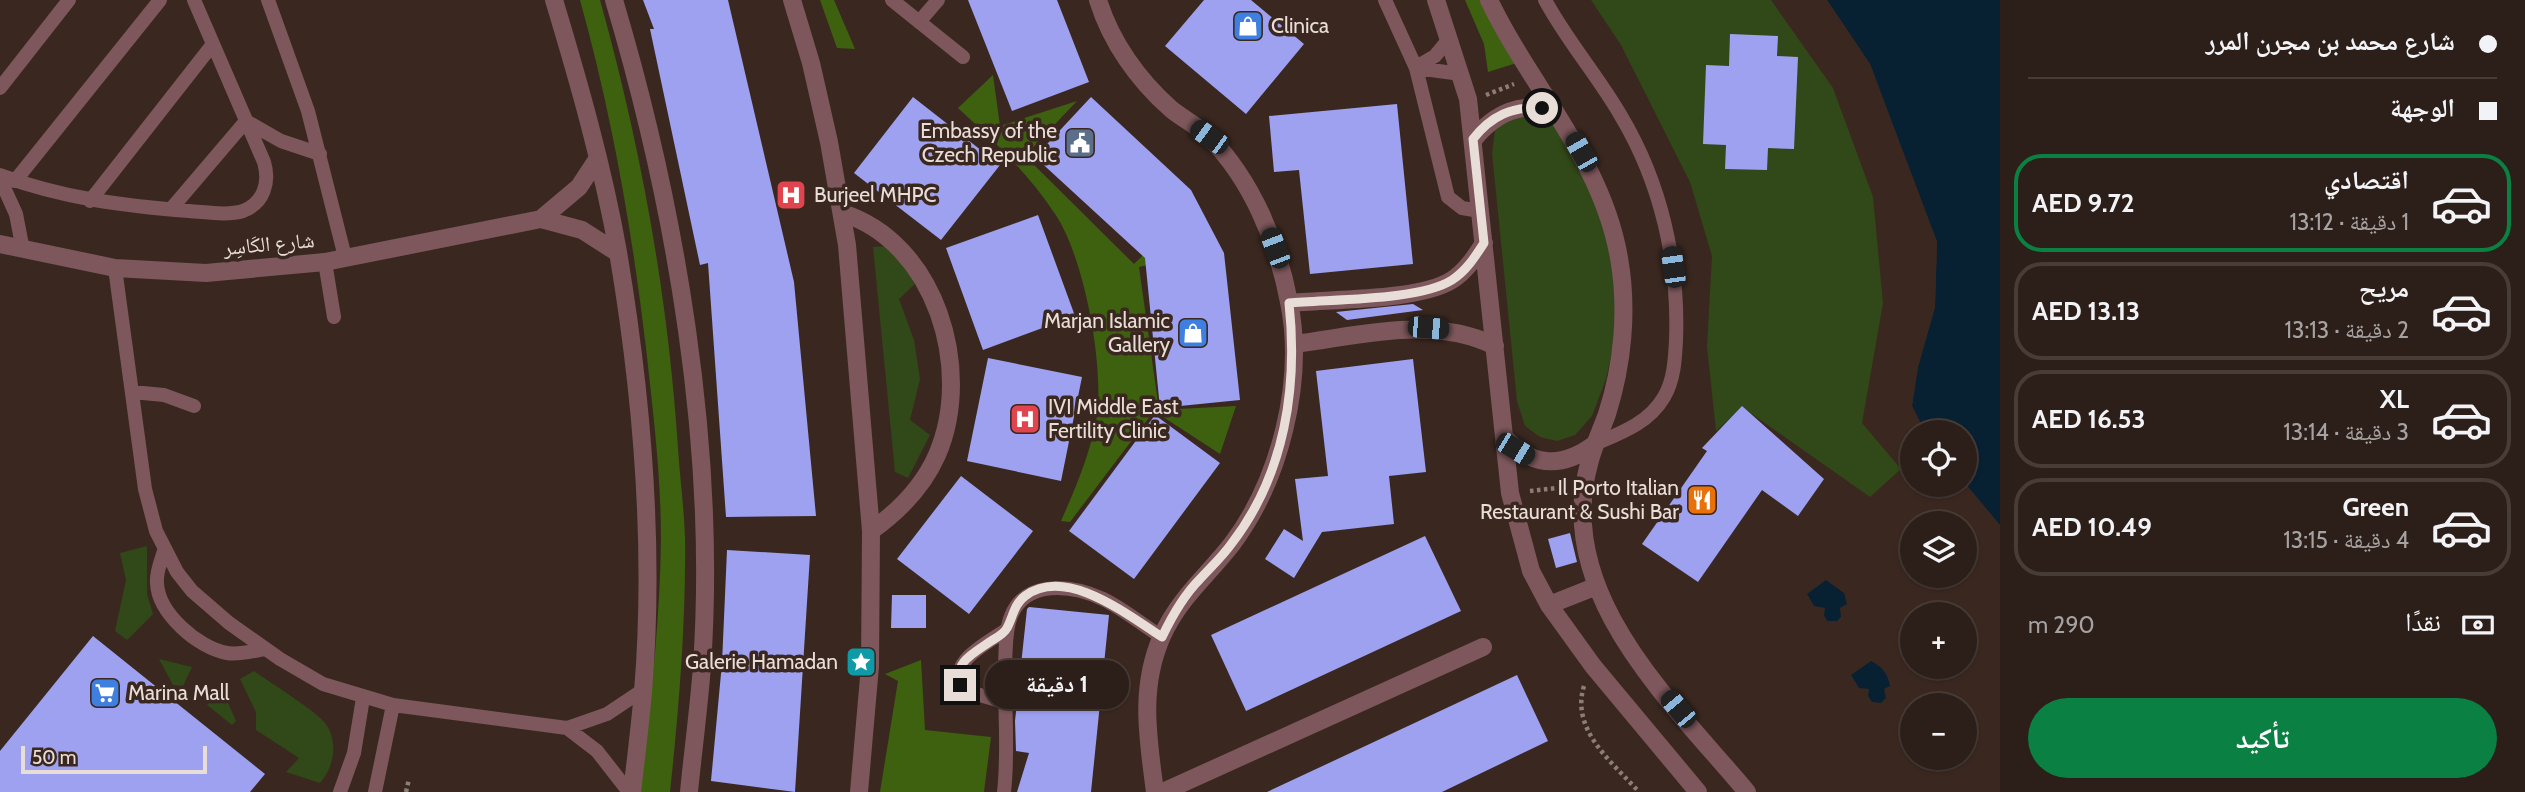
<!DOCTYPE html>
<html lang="ar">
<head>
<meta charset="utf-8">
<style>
	:root { --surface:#2c1e18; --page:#342721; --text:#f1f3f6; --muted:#a6a2a2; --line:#483c37; --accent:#0b8043 }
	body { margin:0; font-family:Cabin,"Noto Naskh Arabic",sans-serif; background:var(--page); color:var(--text); direction:rtl; height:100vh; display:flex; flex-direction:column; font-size:26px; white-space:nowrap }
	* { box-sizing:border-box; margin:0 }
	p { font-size:23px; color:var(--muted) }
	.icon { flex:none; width:38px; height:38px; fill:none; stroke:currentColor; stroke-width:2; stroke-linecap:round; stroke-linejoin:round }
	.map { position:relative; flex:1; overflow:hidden; direction:ltr }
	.panel { display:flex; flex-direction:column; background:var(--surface); width:525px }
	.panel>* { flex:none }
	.banner { display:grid; align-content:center; height:154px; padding:0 28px; background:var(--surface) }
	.tools { position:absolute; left:1900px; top:420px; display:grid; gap:14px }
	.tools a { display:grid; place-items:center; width:77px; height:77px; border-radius:50%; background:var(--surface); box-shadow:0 2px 5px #0004,0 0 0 2px var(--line); font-size:35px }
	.scale { position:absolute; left:21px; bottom:18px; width:186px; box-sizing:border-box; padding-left:7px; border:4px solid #e9ddd7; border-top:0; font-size:19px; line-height:24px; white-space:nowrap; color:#e9ddd7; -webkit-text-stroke:5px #3a2820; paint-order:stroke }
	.end { position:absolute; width:32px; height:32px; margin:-16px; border:9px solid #e9ddd7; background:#111; box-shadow:0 0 0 4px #111 }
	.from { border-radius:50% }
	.bubble { position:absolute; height:49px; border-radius:24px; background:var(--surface); box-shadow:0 2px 5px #0004,0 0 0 2px var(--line); font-size:23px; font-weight:700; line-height:49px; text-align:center; direction:rtl }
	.car { position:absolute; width:21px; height:42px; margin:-21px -10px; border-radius:9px; box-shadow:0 0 5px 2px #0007; background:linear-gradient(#222 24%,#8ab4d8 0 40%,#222 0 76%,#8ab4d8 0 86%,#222 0) }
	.banner b { display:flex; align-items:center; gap:24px; height:66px; font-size:26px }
	.banner b+b { border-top:2px solid var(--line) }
	.banner i { width:18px; height:18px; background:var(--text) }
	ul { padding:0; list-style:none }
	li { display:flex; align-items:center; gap:21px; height:98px; margin:0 14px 10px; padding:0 14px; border:4px solid var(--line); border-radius:28px }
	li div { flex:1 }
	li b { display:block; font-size:26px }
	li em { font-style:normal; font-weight:700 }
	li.active { border-color:var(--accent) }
	li>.icon { width:63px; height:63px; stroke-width:1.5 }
	.pay { display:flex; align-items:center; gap:18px; height:77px; padding:0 28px; font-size:26px }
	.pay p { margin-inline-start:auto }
	.primary-button { display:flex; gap:14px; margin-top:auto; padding:14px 28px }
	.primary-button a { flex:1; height:80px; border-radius:42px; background:var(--accent); color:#fff; font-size:28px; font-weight:700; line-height:80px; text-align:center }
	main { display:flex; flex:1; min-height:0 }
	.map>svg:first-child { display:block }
</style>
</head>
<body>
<main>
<section class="panel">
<div class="banner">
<b><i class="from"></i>شارع محمد بن مجرن المرر</b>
<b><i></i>الوجهة</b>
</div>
<ul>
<li class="active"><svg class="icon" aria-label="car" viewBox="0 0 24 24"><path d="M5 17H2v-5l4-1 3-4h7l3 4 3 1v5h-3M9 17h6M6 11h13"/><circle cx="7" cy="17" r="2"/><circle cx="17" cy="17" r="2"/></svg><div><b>اقتصادي</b><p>1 دقيقة · 13:12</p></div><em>AED 9.72</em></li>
<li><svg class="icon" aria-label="car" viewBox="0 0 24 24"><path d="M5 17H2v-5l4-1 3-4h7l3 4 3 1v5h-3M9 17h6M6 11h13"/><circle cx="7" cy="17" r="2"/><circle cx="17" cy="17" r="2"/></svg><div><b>مريح</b><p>2 دقيقة · 13:13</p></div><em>AED 13.13</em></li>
<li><svg class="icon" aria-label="car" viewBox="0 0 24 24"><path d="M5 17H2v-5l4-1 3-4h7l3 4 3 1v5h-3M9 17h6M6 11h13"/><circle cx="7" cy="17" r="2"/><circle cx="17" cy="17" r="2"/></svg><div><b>XL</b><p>3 دقيقة · 13:14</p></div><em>AED 16.53</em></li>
<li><svg class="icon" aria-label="car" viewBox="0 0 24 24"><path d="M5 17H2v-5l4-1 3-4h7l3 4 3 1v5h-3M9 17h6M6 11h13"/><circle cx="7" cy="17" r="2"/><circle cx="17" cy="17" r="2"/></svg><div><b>Green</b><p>4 دقيقة · 13:15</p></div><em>AED 10.49</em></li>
</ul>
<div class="pay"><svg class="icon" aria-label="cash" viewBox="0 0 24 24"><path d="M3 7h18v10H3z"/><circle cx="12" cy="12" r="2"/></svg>نقدًا<p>290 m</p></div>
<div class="primary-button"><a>تأكيد</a></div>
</section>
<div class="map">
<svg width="2000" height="792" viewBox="0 0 2000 792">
	<rect width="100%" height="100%" fill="#3a2820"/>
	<path fill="#314818" d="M 1591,0 L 1771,0 L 1833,88 L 1873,197 L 1883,303 L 1862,423 L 1901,469 L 1870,497 L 1742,407 L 1716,431 L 1707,346 L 1712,256 L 1690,182 L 1621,45 Z
		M 1534,108 L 1573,137 L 1618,271 L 1618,325 L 1606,379 L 1592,416 L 1575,435 L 1557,441 L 1540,437 L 1525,426 L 1517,401 L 1492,153 L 1495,130 L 1506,113 Z
		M 891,246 L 915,284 L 899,299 L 914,340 L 920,379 L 910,420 L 930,435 L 908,478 L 895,472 L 873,247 Z
		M 147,546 L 147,594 L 153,614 L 127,640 L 115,631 L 126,580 L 120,553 Z
		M 159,659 L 192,667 L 183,686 L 173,685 Z
		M 254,671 C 269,682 316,711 325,723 C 339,741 334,768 320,783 L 286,772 L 299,758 L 256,730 L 256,712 L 240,679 Z
		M 221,687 L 236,721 L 232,725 L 207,705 Z"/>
	<path fill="#3d610f" d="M 580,0 L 600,0 C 641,147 668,296 678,448 C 680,478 684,508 685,538 C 686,623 679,708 670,792 L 640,792 C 650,708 660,623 661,539 C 661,475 653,411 646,348 C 632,230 612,115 580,0 Z
		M 820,0 L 834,0 L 855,49 L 837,48 Z
		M 1465,0 L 1486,0 L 1523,61 L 1488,72 L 1484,44 Z
		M 993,75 L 1000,126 L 1077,101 L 1025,156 L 1134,264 L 1168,231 L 1178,258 L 1139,267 L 1159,410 L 1236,406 L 1220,454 L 1154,411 L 1070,522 L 1061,521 C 1076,487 1091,452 1097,415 C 1104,365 1084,256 1055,214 C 1028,173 994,141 958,108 Z
		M 921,660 L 925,730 L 991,737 L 984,792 L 880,792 L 898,681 L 885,674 Z"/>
	<path fill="#082132" d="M 1827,0 L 2000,0 L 2000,525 L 1965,483 L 1965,432 L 1925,432 L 1912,406 L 1918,367 L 1935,307 L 1937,242 L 1870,64 Z
		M 1826,580 L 1844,593 L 1847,604 L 1840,608 L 1841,617 L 1837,621 L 1827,621 L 1824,615 L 1825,608 L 1814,606 L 1807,594 Z
		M 1871,661 C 1882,667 1888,673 1890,686 L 1884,689 L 1886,698 L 1881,703 L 1872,702 L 1868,696 L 1869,689 L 1859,688 L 1851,675 Z"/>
	<path fill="#3a2820" d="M 1823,0 L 1827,0 L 1870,64 L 1937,242 L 1935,307 L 1918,367 L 1912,406 L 1925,432 L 1921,432 L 1909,406 L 1915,366 L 1932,306 L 1933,243 L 1867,66 Z"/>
	<path fill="#9da1f0" d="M 643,0 L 728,0 L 794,282 L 816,516 L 726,517 L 708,263 L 700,265 L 650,29 L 654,29 Z
		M 968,0 L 1057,0 L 1089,82 L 1012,111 Z
		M 1204,0 L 1251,0 L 1304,44 L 1246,114 L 1165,46 Z
		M 1730,34 L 1778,36 L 1777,56 L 1798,57 L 1794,149 L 1768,148 L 1767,170 L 1725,169 L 1726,145 L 1703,144 L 1706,65 L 1729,66 Z
		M 913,97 L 1000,165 L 941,240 L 854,173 Z
		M 1091,97 L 1191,190 L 1224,253 L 1240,400 L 1160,408 L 1145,258 L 1035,157 Z
		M 1397,104 L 1413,264 L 1310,274 L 1299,170 L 1274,172 L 1269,116 Z
		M 1038,215 L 1075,316 L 983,350 L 946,248 Z
		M 1413,304 L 1423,310 L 1347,320 L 1336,312 Z
		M 988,358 L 1082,377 L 1061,481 L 967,461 Z
		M 1413,359 L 1426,472 L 1389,476 L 1394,524 L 1322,532 L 1294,578 L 1265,559 L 1284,529 L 1303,541 L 1295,479 L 1328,476 L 1316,371 Z
		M 1742,406 L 1824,479 L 1798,516 L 1762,490 L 1698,582 L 1642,544 L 1707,451 L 1702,448 Z
		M 1155,415 L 1220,463 L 1134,579 L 1069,531 Z
		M 961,476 L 1033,531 L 969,614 L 897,559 Z
		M 1570,533 L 1577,562 L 1556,568 L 1548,539 Z
		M 1425,536 L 1461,611 L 1246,711 L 1211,635 Z
		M 727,550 L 810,555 L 795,792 L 711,781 L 722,663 Z
		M 892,595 L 926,595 L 926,628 L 891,628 Z
		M 1029,607 L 1109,615 L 1091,792 L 1017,792 L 1029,753 L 1016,751 L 1015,721 L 1027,609 Z
		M 93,636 L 265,774 L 250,792 L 0,792 L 0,751 Z
		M 1517,675 L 1548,741 L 1442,792 L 1267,792 Z"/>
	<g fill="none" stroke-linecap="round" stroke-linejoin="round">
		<path stroke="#8c7d76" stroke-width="4.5" stroke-dasharray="3.5 3.5" stroke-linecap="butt" d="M 1486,95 L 1514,84
			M 1530,491 L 1566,487
			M 1584,686 C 1570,730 1613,763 1639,792
			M 406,792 L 409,779"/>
		<path stroke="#7d575b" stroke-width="14" d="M 268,0 L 308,111 L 345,257
			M 892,0 L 963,57
			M 1385,0 L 1416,68 L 1448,197 L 1462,208 L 1480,211
			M 1545,0 C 1567,41 1598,76 1621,116 C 1661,183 1679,262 1676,340 C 1675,360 1674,380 1664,397 C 1649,423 1621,433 1595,444
			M 919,22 L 938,0
			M 1416,67 L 1435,56 L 1449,39
			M 1416,68 L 1461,74
			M 0,88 L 69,0
			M 0,175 C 62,198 124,206 189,211 C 206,212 227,216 243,211 C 264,203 270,182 264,162 L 194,0
			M 0,179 L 16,214 L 23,250
			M 15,181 L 160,0
			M 90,201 L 213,44
			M 171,209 L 246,121 L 281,141 L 320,154
			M 325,262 L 334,317
			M 115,268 L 145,489 L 156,531 L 177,572 L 192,591 L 229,623 L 280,659 L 323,684 L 393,705 L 567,728 L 607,714 L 643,690
			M 132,392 L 164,395 L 194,406
			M 164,551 C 161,561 156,572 157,583 C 158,613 198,648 227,653 C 239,655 253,651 265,649
			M 1004,702 L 966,691 C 942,664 988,643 1006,630
			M 567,728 L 597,751 L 629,792
			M 340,792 L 354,753 L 363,698
			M 375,792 L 393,705
			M 1004,792 C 1009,749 1004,706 1005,664 C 1006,648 1005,631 1011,616 C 1026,579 1072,585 1103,599 C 1124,609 1142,625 1162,637"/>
		<path stroke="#7d575b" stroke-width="18" d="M 554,0 C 579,83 603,167 618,252 C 642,395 655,547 643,692 C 640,725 636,759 632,792
			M 614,0 C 676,208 717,448 702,665 C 699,708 693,750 689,792
			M 792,0 L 811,63 L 829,142 L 847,245 L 871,531 L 870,666 L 859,792
			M 1098,0 C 1111,42 1138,80 1171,109 C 1183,119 1198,126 1209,137 C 1252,180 1278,244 1289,302 C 1305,381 1280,480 1232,544 C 1208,575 1179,598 1162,636 C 1139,688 1148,738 1155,792
			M 1436,0 L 1468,99 L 1510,493 L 1531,571 L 1549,605 L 1593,666 L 1698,792
			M 1489,0 C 1531,88 1602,159 1619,258 C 1628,309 1623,364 1607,414 C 1601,431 1593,447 1589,464 C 1553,594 1672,702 1747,792
			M 1473,140 C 1494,114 1522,100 1554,112
			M 842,213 C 936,242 974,370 937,455 C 923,487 899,511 871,531
			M 541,219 L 582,230 L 618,253
			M 0,244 L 115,268 L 206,273 L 325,262 L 541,219 L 579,187 L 598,158
			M 1289,303 C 1330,299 1419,301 1452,280 C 1466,271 1475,257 1484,243
			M 1294,344 C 1360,336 1432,315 1495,346
			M 1505,438 C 1534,468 1563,468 1595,444
			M 1549,605 L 1597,586
			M 1163,792 L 1483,647"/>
	</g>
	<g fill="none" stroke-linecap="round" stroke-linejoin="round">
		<path stroke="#e9ddd7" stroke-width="9" d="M 960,685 C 953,662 974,653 991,641 C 996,638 1004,634 1007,628 C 1013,617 1014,604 1025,596 C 1066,565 1129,616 1162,637 C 1172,616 1183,596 1200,579 C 1211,567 1223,556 1232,543 C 1285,474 1298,387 1289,303 C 1330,299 1419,301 1452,280 C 1466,271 1475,257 1484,243 L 1473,139 C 1491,116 1512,106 1542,108"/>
	</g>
	<defs>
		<g id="shop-square" transform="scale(1.575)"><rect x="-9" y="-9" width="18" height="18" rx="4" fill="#3f7fe0" stroke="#3a2820"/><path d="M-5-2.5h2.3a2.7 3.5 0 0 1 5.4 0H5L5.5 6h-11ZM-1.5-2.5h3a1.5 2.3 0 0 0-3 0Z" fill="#fff"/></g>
		<g id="civic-square" transform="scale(1.575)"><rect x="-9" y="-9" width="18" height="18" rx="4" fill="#5c6f8a" stroke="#3a2820"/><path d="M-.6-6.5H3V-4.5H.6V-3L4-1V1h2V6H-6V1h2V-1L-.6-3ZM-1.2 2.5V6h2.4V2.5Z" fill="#fff"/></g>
		<g id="hospital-square" transform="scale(1.575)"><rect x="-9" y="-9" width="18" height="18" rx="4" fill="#e0444e" stroke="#3a2820"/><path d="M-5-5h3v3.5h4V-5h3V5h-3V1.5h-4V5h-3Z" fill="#fff"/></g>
		<g id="restaurant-square" transform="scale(1.575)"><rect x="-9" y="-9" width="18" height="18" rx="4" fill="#e8710a" stroke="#3a2820"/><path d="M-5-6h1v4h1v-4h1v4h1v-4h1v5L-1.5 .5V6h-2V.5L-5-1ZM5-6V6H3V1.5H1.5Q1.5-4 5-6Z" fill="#fff"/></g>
		<g id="sight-square" transform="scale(1.575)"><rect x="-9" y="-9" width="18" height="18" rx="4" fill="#0f9aa8" stroke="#3a2820"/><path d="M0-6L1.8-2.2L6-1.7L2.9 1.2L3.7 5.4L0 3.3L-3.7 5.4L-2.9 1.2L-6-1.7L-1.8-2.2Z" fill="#fff"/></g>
		<g id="supermarket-square" transform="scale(1.575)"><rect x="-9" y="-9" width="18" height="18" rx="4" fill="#3f7fe0" stroke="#3a2820"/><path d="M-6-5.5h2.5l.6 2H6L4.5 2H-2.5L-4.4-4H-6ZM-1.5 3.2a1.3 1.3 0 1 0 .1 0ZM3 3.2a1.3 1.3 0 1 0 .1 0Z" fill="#fff"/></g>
	</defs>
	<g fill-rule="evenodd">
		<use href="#shop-square" x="1248" y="26"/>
		<use href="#civic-square" x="1080" y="143"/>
		<use href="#hospital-square" x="791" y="195"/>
		<use href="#shop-square" x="1193" y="333"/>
		<use href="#hospital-square" x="1025" y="419"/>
		<use href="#restaurant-square" x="1702" y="500"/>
		<use href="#sight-square" x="861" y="662"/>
		<use href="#supermarket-square" x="105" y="693"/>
	</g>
	<g text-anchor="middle" stroke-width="7" stroke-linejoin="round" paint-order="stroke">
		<g font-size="21" fill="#e9ddd7" stroke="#3a2820" text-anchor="start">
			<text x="1271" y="33">Clinica</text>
			<text x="1057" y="138" text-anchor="end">Embassy of the<tspan x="1057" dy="24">Czech Republic</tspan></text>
			<text x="814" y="202">Burjeel MHPC</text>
			<text x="1170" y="328" text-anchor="end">Marjan Islamic<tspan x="1170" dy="24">Gallery</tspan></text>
			<text x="1048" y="414">IVI Middle East<tspan x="1048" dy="24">Fertility Clinic</tspan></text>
			<text x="1679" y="495" text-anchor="end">Il Porto Italian<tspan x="1679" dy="24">Restaurant &amp; Sushi Bar</tspan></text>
			<text x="838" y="669" text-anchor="end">Galerie Hamadan</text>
			<text x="128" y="700">Marina Mall</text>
		</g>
		<g font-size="21" fill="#e9ddd7" stroke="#3a2820">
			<text transform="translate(269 244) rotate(-5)" y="7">شارع الكَاسِر</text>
		</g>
	</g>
</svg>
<div class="tools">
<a><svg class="icon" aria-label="locate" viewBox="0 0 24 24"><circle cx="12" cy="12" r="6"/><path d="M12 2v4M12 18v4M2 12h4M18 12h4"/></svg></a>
<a><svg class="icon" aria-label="layers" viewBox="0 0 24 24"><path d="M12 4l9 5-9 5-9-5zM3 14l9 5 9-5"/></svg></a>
<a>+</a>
<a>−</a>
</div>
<div class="scale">50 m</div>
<i class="end from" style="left:1542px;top:108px"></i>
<i class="end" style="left:960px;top:685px"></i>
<div class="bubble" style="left:985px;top:660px;width:144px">1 دقيقة</div>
<i class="car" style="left:1209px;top:137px;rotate:306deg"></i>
<i class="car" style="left:1581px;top:152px;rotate:330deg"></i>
<i class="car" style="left:1275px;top:248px;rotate:339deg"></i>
<i class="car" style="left:1673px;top:267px;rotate:352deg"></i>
<i class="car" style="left:1428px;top:328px;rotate:95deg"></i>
<i class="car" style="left:1515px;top:449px;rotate:121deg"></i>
<i class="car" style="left:1678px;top:709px;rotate:320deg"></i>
</div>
</main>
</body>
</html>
